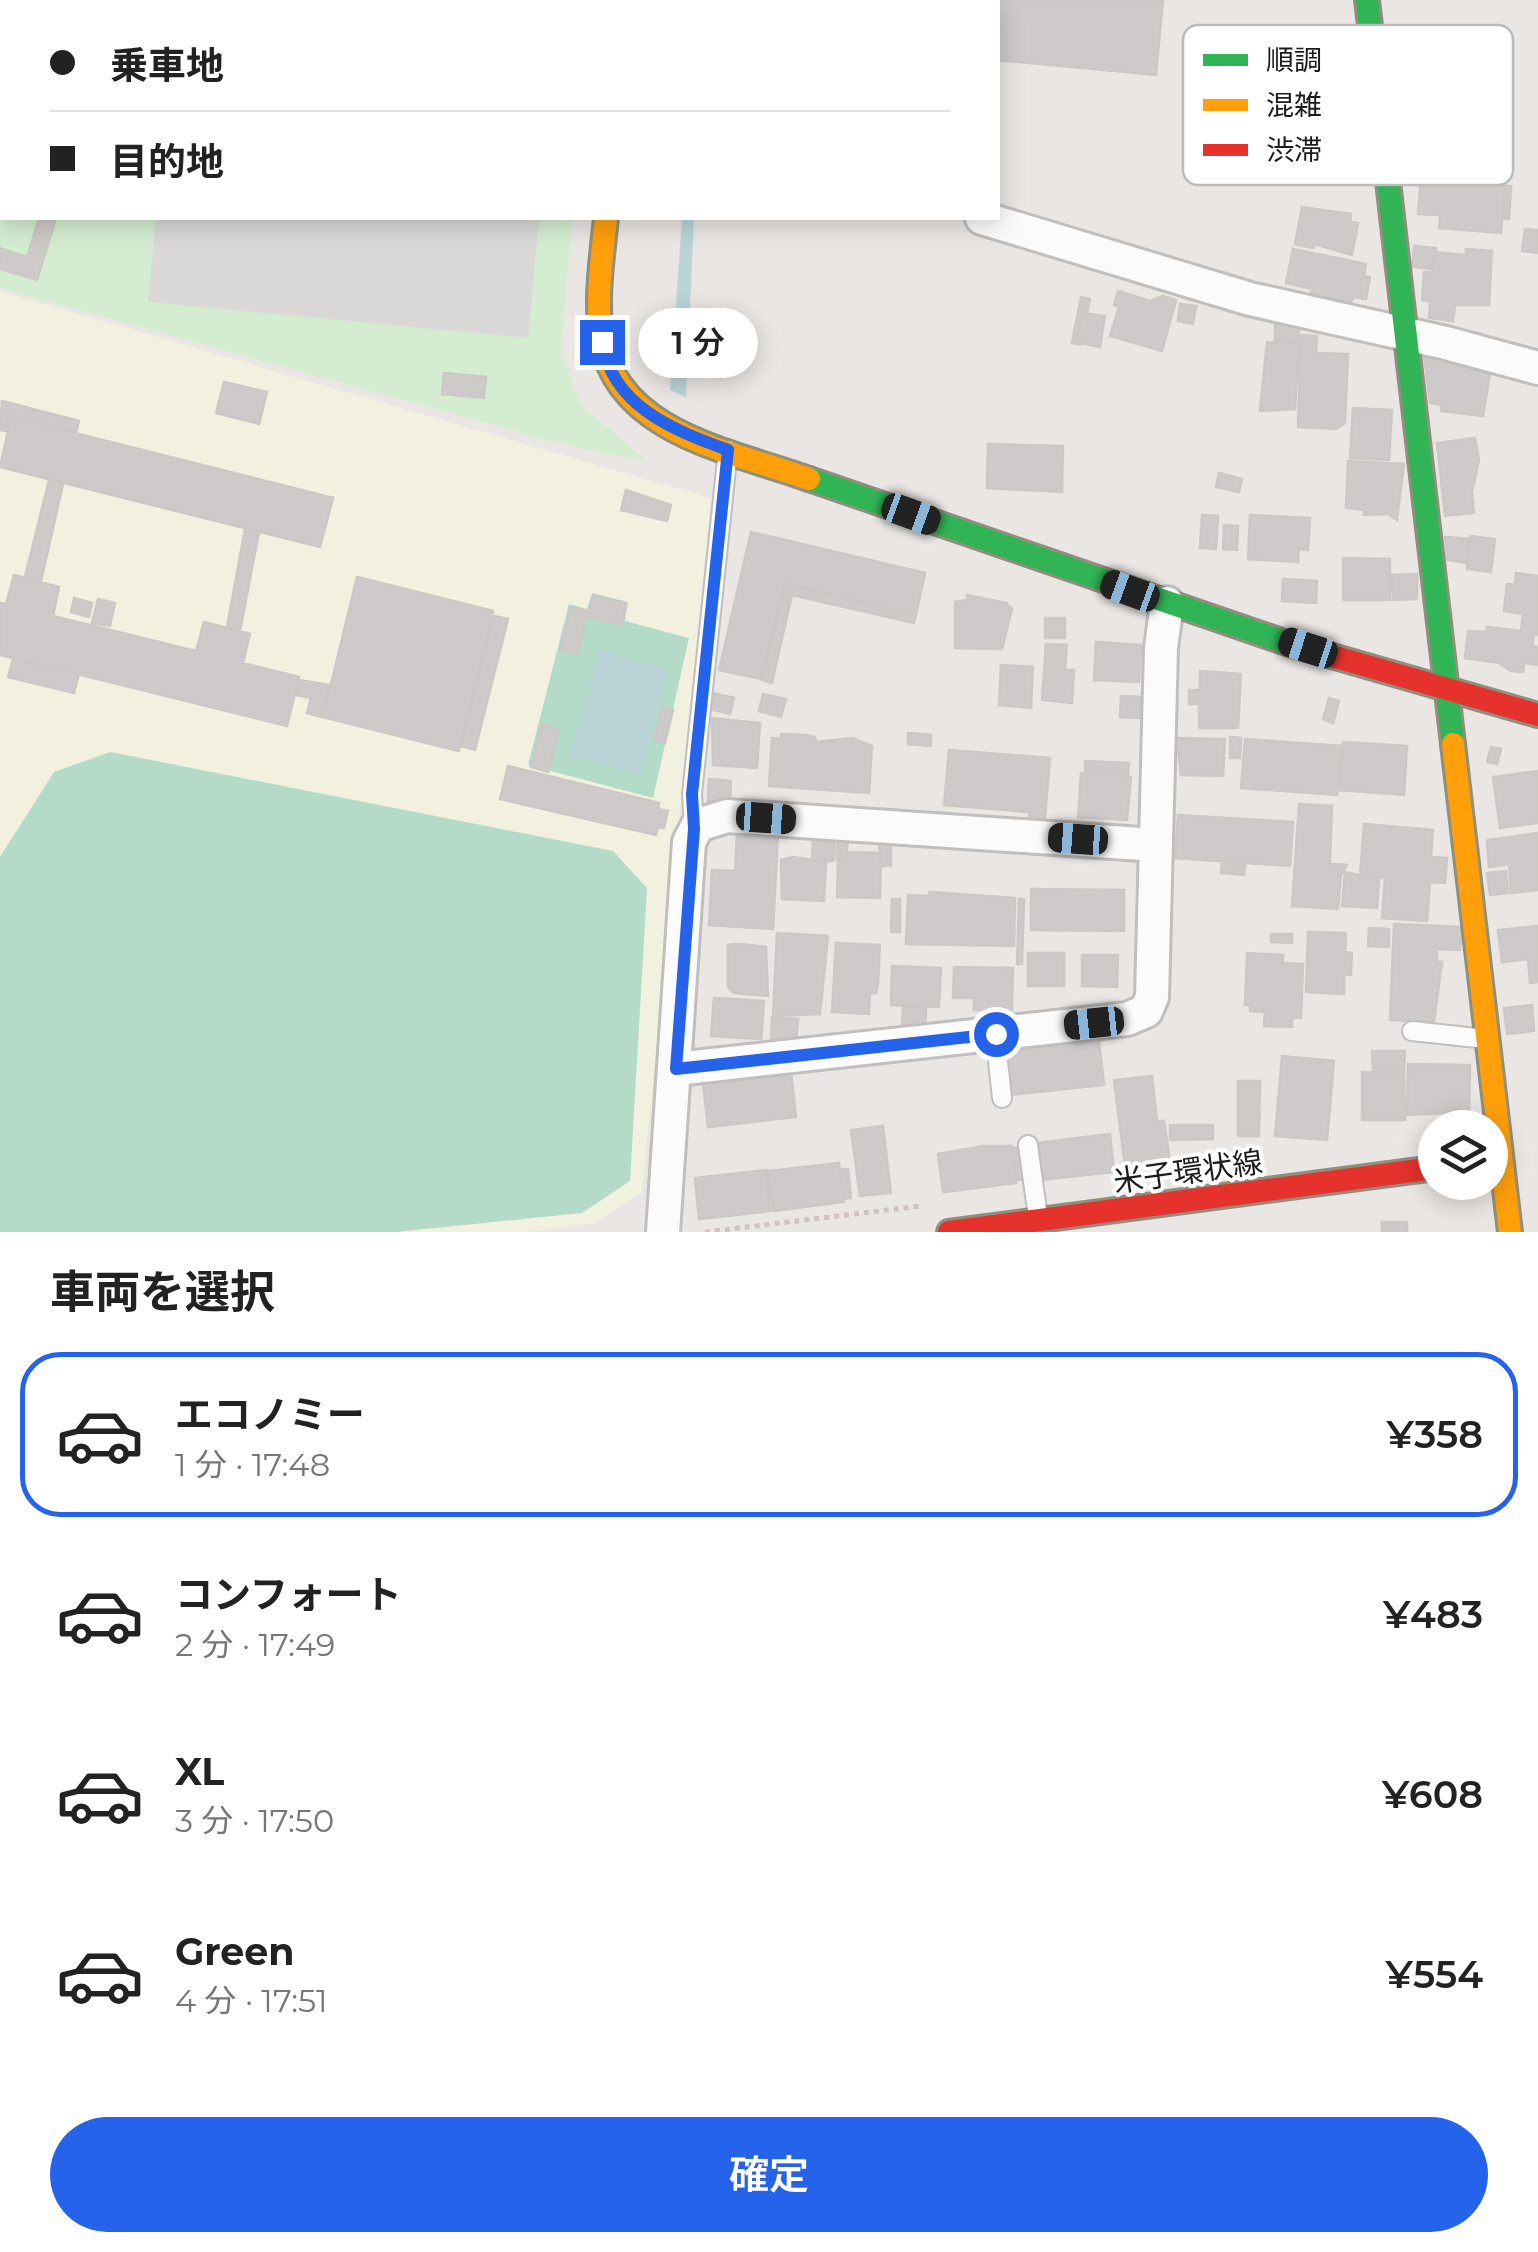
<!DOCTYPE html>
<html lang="ja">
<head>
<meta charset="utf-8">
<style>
	:root { --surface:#fff; --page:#f2f2f2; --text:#222; --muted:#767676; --line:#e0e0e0; --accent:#2563eb }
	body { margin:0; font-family:Montserrat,"Noto Sans JP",sans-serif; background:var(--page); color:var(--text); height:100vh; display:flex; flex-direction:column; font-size:38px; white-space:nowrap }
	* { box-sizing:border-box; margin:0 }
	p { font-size:32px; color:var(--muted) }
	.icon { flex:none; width:55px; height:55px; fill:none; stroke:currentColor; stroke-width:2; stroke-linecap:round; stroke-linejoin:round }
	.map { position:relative; height:1232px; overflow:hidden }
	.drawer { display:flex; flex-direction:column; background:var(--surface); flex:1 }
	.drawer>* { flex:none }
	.top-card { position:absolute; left:0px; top:0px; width:1000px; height:220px; box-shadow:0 5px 25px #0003; display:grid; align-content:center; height:220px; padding:0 50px; background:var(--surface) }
	.tools { position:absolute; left:1418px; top:1110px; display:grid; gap:20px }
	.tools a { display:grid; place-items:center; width:90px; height:90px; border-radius:50%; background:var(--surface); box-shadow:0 5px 25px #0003; font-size:50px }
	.end { position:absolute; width:45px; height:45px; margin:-22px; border:12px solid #2563eb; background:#fff; box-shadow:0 0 0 5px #fff }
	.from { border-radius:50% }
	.bubble { position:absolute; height:70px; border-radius:35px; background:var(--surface); box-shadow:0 5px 25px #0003; font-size:32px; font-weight:600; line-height:70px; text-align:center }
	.car { position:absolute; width:30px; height:60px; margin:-30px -15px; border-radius:12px; box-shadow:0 0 8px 2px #0007; background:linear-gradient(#222 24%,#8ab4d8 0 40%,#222 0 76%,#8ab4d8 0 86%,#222 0) }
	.top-card b { display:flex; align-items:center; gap:35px; height:95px; font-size:38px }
	.top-card b+b { border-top:2px solid var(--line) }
	.top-card i { width:25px; height:25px; background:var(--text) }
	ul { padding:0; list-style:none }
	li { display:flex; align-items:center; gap:30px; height:165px; margin:0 20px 15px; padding:0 30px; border:5px solid transparent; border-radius:40px }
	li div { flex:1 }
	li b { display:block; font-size:38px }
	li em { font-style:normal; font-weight:600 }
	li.selected { border-color:var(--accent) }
	li>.icon { width:90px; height:90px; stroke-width:1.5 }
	h2 { padding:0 50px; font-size:45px; line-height:120px }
	.primary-button { display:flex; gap:20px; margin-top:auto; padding:20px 50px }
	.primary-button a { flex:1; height:115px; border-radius:60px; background:var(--accent); color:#fff; font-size:40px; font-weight:600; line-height:115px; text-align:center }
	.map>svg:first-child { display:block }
</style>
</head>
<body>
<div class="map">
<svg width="1538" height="1232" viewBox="0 0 1538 1232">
	<rect width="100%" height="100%" fill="#e9e6e3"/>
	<path fill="#f2f0df" d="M 0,291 L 711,498 L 642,1192 L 595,1223 L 526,1232 L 0,1232 Z"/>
	<path fill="#d4edd1" d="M 0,0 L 588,0 L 2,2 L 2,218 L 572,218 L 561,351 L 581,405 L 649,463 L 552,441 L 0,288 Z"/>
	<path fill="#b4dbc8" d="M 208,0 L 521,0 L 521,2 Z
		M 592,593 L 628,602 L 625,621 L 689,638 L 653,798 L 528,765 L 569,604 L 587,609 Z
		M 110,752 L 613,851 L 647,888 L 630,1181 L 582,1213 L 396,1232 L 0,1232 L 0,857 L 54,772 Z"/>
	<path fill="#d9d8d7" d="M 156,218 L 539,218 L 528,338 L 148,302 Z"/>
	<path fill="#bad4d8" d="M 682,218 L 694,218 L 686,397 L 670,390 Z
		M 599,651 L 667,669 L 640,774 L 572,756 Z"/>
	<path fill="#cecac9" stroke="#ccc8c5" stroke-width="2.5" d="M 754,0 L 841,0 L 869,2 L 753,2 Z
		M 980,0 L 1163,0 L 1156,75 L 998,60 L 998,2 Z
		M 0,72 L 2,73 L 2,150 L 0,149 Z
		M 1421,178 L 1505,186 L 1501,233 L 1439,228 L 1440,215 L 1418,214 Z
		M 1506,186 L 1511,186 L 1509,219 L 1504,219 Z
		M 1302,207 L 1351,214 L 1350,222 L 1358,223 L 1352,255 L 1315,244 L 1313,248 L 1295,244 Z
		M 39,218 L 56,218 L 37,280 L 0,269 L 0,248 L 27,257 Z
		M 1525,229 L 1538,230 L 1538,253 L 1522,251 Z
		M 1414,246 L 1436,248 L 1432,269 L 1412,267 Z
		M 1293,249 L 1366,264 L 1364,276 L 1370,277 L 1366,299 L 1354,297 L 1347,309 L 1310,299 L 1312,289 L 1286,283 Z
		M 1466,249 L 1492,251 L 1489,305 L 1455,305 L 1453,321 L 1429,318 L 1430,301 L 1422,300 L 1424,272 L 1433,272 L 1435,252 L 1466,255 Z
		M 1118,291 L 1150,301 L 1163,296 L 1176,300 L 1162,351 L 1110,336 L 1119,307 L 1114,305 Z
		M 1081,297 L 1090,299 L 1087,313 L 1081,311 L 1074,342 L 1081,345 L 1072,343 Z
		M 1180,304 L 1196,306 L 1193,324 L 1178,321 Z
		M 1082,313 L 1105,316 L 1100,347 L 1076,342 Z
		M 1275,324 L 1299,326 L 1298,342 L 1275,341 Z
		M 1301,335 L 1317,336 L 1316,353 L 1348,354 L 1345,423 L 1336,429 L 1298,427 Z
		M 1267,342 L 1299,344 L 1295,409 L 1260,411 Z
		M 1423,348 L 1491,367 L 1483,416 L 1441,411 L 1441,405 L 1430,403 Z
		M 444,373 L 486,377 L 484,398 L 442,394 Z
		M 224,382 L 267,392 L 259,424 L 216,413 Z
		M 2,401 L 79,421 L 76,432 L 10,415 L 6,431 L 0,430 Z
		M 1353,408 L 1392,410 L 1389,460 L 1350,458 Z
		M 11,417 L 333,498 L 320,547 L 0,467 Z
		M 1475,438 L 1479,460 L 1472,492 L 1474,513 L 1445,516 L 1437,443 Z
		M 988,444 L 1063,446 L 1062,492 L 987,488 Z
		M 1348,461 L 1404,464 L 1397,520 L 1388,514 L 1364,515 L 1364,510 L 1346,508 Z
		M 1219,473 L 1242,479 L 1239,492 L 1216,487 Z
		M 49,480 L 63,484 L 41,581 L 25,577 Z
		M 626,490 L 671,505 L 667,521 L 621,510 Z
		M 1202,515 L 1218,516 L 1216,549 L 1200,548 Z
		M 1250,515 L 1310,518 L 1308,550 L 1299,549 L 1298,562 L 1248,559 Z
		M 1224,525 L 1238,526 L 1237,550 L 1223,549 Z
		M 245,529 L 259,532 L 240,631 L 227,627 Z
		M 751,532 L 925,573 L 916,614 L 784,583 L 761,679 L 719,670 Z
		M 1470,536 L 1495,539 L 1491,572 L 1467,569 Z
		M 1445,537 L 1469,539 L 1467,563 L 1447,560 Z
		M 1343,558 L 1390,559 L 1390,600 L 1343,600 Z
		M 1516,573 L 1538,576 L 1538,635 L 1534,634 L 1532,646 L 1538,647 L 1538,665 L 1524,663 L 1523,672 L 1511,671 L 1499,663 L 1465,658 L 1468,631 L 1486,632 L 1487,627 L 1521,631 L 1523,614 L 1504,611 L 1507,584 L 1515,585 Z
		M 1417,574 L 1417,599 L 1393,600 L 1392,575 Z
		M 14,575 L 59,587 L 53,616 L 196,651 L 204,622 L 250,634 L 243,663 L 299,677 L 287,726 L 0,655 L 0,603 L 6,604 Z
		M 357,577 L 493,611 L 459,751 L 323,717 Z
		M 1283,579 L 1317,581 L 1316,603 L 1282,601 Z
		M 785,584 L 916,615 L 914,623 L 792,595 L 772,683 L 762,680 Z
		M 967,595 L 1006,603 L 1012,609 L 1002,649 L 955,648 L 955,602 L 967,600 Z
		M 593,596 L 626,603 L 621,624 L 588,617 Z
		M 74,598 L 92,603 L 89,617 L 71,612 Z
		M 98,599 L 115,603 L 110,626 L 92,623 Z
		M 571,607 L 588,611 L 577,654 L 560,650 Z
		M 494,616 L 508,619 L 475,750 L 461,746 Z
		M 1045,618 L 1065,618 L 1065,638 L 1045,638 Z
		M 1096,642 L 1141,645 L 1139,682 L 1094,680 Z
		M 1046,644 L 1067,645 L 1065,670 L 1074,670 L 1072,703 L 1042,700 Z
		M 13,659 L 79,674 L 74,693 L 8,677 Z
		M 1001,665 L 1033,667 L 1031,708 L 999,705 Z
		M 1200,671 L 1241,674 L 1238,728 L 1199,728 L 1199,704 L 1189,704 L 1189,690 L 1200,690 Z
		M 299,680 L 329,685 L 321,717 L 307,713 L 311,698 L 296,695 Z
		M 713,693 L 734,698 L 730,714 L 710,709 Z
		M 763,694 L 786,699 L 781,717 L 759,711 Z
		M 1121,696 L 1141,697 L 1140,718 L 1120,717 Z
		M 1329,698 L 1339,701 L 1333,723 L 1323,719 Z
		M 662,707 L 673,710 L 665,743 L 654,740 Z
		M 712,718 L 760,723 L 757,768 L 713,765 Z
		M 542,724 L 559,729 L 548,772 L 531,767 Z
		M 908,733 L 931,735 L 931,746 L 908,744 Z
		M 781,734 L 806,735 L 815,737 L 816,742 L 853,738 L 872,746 L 869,793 L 769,786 L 772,738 L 781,739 Z
		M 1230,737 L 1241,738 L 1240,758 L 1230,758 Z
		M 1177,738 L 1225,739 L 1223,776 L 1181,775 Z
		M 1245,739 L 1341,746 L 1337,795 L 1241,788 Z
		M 1343,742 L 1407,746 L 1404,795 L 1340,790 Z
		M 1491,747 L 1501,749 L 1497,764 L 1487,762 Z
		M 949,750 L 1050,758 L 1045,818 L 1029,817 L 1029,812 L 944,805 Z
		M 1085,761 L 1129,763 L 1128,774 L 1085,771 Z
		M 508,766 L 659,803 L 658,809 L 668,811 L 664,828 L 658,827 L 656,835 L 500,799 Z
		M 1538,771 L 1538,823 L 1500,828 L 1493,777 Z
		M 1081,773 L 1131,777 L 1127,820 L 1078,817 Z
		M 709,779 L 731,781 L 730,802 L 708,801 Z
		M 1299,804 L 1332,806 L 1330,864 L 1347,865 L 1341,875 L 1338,909 L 1292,906 Z
		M 1178,815 L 1293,822 L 1290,866 L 1175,858 Z
		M 1364,824 L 1433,830 L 1431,857 L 1447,858 L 1445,883 L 1430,882 L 1427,921 L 1382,918 L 1385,878 L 1360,876 Z
		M 737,833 L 778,835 L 773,929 L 709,925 L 712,870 L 735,871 Z
		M 1538,833 L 1538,890 L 1511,893 L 1509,864 L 1489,867 L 1487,840 Z
		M 813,839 L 835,840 L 834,861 L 812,861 Z
		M 838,840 L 848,840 L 846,860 L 837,859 Z
		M 879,843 L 891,843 L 891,866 L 881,866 Z
		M 847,852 L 881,853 L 880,898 L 837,897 L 838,861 L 847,861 Z
		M 792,857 L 826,862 L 824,901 L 782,899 L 781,860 Z
		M 1222,863 L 1245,865 L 1244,875 L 1221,873 Z
		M 1506,871 L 1508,893 L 1490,895 L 1487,873 Z
		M 1345,872 L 1379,879 L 1377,908 L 1342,906 Z
		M 1031,889 L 1124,890 L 1124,931 L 1031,930 Z
		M 929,892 L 1015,898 L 1014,946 L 906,944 L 908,895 L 929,896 Z
		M 892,899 L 900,899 L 900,932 L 891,932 Z
		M 1019,899 L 1024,899 L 1022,964 L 1017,964 Z
		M 1394,924 L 1462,927 L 1460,950 L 1437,949 L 1437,962 L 1442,962 L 1434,1022 L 1390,1020 Z
		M 1538,926 L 1538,982 L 1530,983 L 1528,959 L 1502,962 L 1498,930 Z
		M 1369,928 L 1389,929 L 1389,947 L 1368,946 Z
		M 1308,932 L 1346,933 L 1345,952 L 1352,953 L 1351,975 L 1344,974 L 1344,994 L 1306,992 Z
		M 777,933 L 828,936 L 820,1014 L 773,1016 Z
		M 1271,934 L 1292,934 L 1292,943 L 1271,942 Z
		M 836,943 L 880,945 L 878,984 L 876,993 L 870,993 L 869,1014 L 832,1012 Z
		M 741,944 L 766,947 L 768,996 L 734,993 L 728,987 L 728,945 Z
		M 1028,953 L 1064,953 L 1064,986 L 1028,986 Z
		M 1247,953 L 1283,955 L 1283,963 L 1303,964 L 1301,1018 L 1292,1018 L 1292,1027 L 1264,1026 L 1265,1012 L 1250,1011 L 1250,1005 L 1245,1005 Z
		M 1082,955 L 1118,955 L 1117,987 L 1082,986 Z
		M 892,966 L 941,968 L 939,1007 L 891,1005 Z
		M 954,967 L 1013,968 L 1012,1011 L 974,1010 L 974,998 L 953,998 Z
		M 714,998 L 764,1001 L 761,1039 L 711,1036 Z
		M 1532,1005 L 1534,1031 L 1507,1034 L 1504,1008 Z
		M 903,1007 L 926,1008 L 925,1028 L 902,1028 Z
		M 772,1017 L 798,1019 L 796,1041 L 771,1040 Z
		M 1099,1039 L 1104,1085 L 1008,1095 L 1002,1049 Z
		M 1372,1051 L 1405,1051 L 1404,1071 L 1373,1071 Z
		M 1282,1056 L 1334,1061 L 1327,1140 L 1275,1136 Z
		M 1408,1064 L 1470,1065 L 1469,1112 L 1407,1115 Z
		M 1362,1072 L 1404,1073 L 1405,1120 L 1362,1120 Z
		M 791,1073 L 796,1117 L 708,1127 L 703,1083 Z
		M 1152,1076 L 1157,1121 L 1164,1121 L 1170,1162 L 1125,1167 L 1114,1080 Z
		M 1238,1081 L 1260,1081 L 1259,1136 L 1238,1136 Z
		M 1170,1125 L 1213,1125 L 1213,1139 L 1170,1140 Z
		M 883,1126 L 891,1193 L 860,1196 L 851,1130 Z
		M 1110,1134 L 1114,1172 L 1040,1180 L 1036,1143 Z
		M 984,1146 L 1012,1146 L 1016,1183 L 943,1192 L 938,1154 Z
		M 1019,1147 L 1023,1179 L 1017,1180 L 1013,1148 Z
		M 839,1163 L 844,1202 L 773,1211 L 768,1171 Z
		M 841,1169 L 848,1169 L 851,1198 L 844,1199 Z
		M 766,1170 L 770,1211 L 699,1219 L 695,1178 Z
		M 1382,1222 L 1407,1222 L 1407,1232 L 1382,1232 Z"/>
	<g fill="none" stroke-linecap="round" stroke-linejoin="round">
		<g stroke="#c0bfbe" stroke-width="22">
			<path id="lane" d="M 694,829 L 692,794 L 728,450
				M 1412,1031 L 1486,1039
				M 995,1034 L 1002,1098
				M 1028,1145 L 1038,1217"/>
		</g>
		<g stroke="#c0bfbe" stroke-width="38">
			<path id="street" d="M 982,218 L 1250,299 L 1446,343 L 1538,368
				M 676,1069 L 1127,1019 L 1146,1011 L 1152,997 L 1161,648 L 1167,603
				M 663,1232 L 689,842 L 698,825 L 727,816 L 1156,845"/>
		</g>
		<g stroke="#908f7e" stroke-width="28">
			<path id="fast" d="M 627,0 L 627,2
				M 1367,0 L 1453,744
				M 809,479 L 1290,644"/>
		</g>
		<g stroke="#908f7e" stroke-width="28">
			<path id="slow" d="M 606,218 C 602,258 595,301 602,341 C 618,434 735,452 809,479
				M 1453,744 L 1510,1232"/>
		</g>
		<g stroke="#908f7e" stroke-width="28">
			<path id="jam" d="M 1290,644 L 1538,715
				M 949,1232 L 1435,1168"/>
		</g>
		<path stroke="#cfc3c2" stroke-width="5" stroke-dasharray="5 5" stroke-linecap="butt" d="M 705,1232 L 921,1206"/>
		<use href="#lane" stroke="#fcfbfb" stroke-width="18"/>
		<use href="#street" stroke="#fcfbfb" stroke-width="32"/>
		<use href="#fast" stroke="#30b455" stroke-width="22"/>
		<use href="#slow" stroke="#ff9f0a" stroke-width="22"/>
		<use href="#jam" stroke="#e5322d" stroke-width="22"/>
	</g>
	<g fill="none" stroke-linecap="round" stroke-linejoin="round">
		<path stroke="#2563eb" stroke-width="12" d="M 602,342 C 612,406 673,430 728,450 L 692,794 L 694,829 L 676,1069 L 996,1034"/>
	</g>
	<g text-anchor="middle" stroke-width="8" stroke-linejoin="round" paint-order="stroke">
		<g font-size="30" fill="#1b1b1b" stroke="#fff">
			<text transform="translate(1188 1172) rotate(-8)" y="10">米子環状線</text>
		</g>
	</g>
	<rect x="1183" y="25" width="330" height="160" rx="15" fill="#fff" stroke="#bbb" stroke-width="2.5"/>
	<rect x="1203" y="54" width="45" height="12" fill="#30b455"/>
	<rect x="1203" y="99" width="45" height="12" fill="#ff9f0a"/>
	<rect x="1203" y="144" width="45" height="12" fill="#e5322d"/>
	<g font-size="28" fill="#1b1b1b">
		<text x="1266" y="70">順調</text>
		<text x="1266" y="115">混雑</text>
		<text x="1266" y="160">渋滞</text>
	</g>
</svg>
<div class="tools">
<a><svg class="icon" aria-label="layers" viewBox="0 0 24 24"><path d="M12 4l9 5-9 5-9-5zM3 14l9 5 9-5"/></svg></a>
</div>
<i class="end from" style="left:996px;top:1034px"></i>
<i class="end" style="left:602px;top:342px"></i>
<div class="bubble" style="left:638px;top:308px;width:120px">1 分</div>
<i class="car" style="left:911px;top:514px;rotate:110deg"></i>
<i class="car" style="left:1130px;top:591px;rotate:290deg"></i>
<i class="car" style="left:1308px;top:648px;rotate:288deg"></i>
<i class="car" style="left:766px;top:818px;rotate:94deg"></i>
<i class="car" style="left:1078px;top:839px;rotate:274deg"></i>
<i class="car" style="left:1094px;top:1023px;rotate:264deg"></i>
<div class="top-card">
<b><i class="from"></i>乗車地</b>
<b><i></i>目的地</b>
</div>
</div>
<section class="drawer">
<h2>車両を選択</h2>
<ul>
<li class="selected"><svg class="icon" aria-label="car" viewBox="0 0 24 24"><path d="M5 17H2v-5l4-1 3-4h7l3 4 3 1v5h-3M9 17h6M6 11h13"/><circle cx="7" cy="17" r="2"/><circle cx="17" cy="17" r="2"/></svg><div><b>エコノミー</b><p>1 分 · 17:48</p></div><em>¥358</em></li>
<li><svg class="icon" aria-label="car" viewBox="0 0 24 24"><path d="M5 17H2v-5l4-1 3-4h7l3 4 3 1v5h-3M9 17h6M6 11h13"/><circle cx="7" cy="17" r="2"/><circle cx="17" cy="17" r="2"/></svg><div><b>コンフォート</b><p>2 分 · 17:49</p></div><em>¥483</em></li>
<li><svg class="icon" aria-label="car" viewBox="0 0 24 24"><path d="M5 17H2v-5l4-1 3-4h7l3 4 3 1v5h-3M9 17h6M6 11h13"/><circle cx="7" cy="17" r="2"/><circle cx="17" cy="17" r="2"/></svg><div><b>XL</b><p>3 分 · 17:50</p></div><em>¥608</em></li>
<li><svg class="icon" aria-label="car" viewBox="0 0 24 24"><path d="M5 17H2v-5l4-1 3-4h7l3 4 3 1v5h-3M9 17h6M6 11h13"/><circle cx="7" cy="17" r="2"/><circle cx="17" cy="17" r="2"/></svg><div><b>Green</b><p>4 分 · 17:51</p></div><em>¥554</em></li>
</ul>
<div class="primary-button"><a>確定</a></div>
</section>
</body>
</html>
